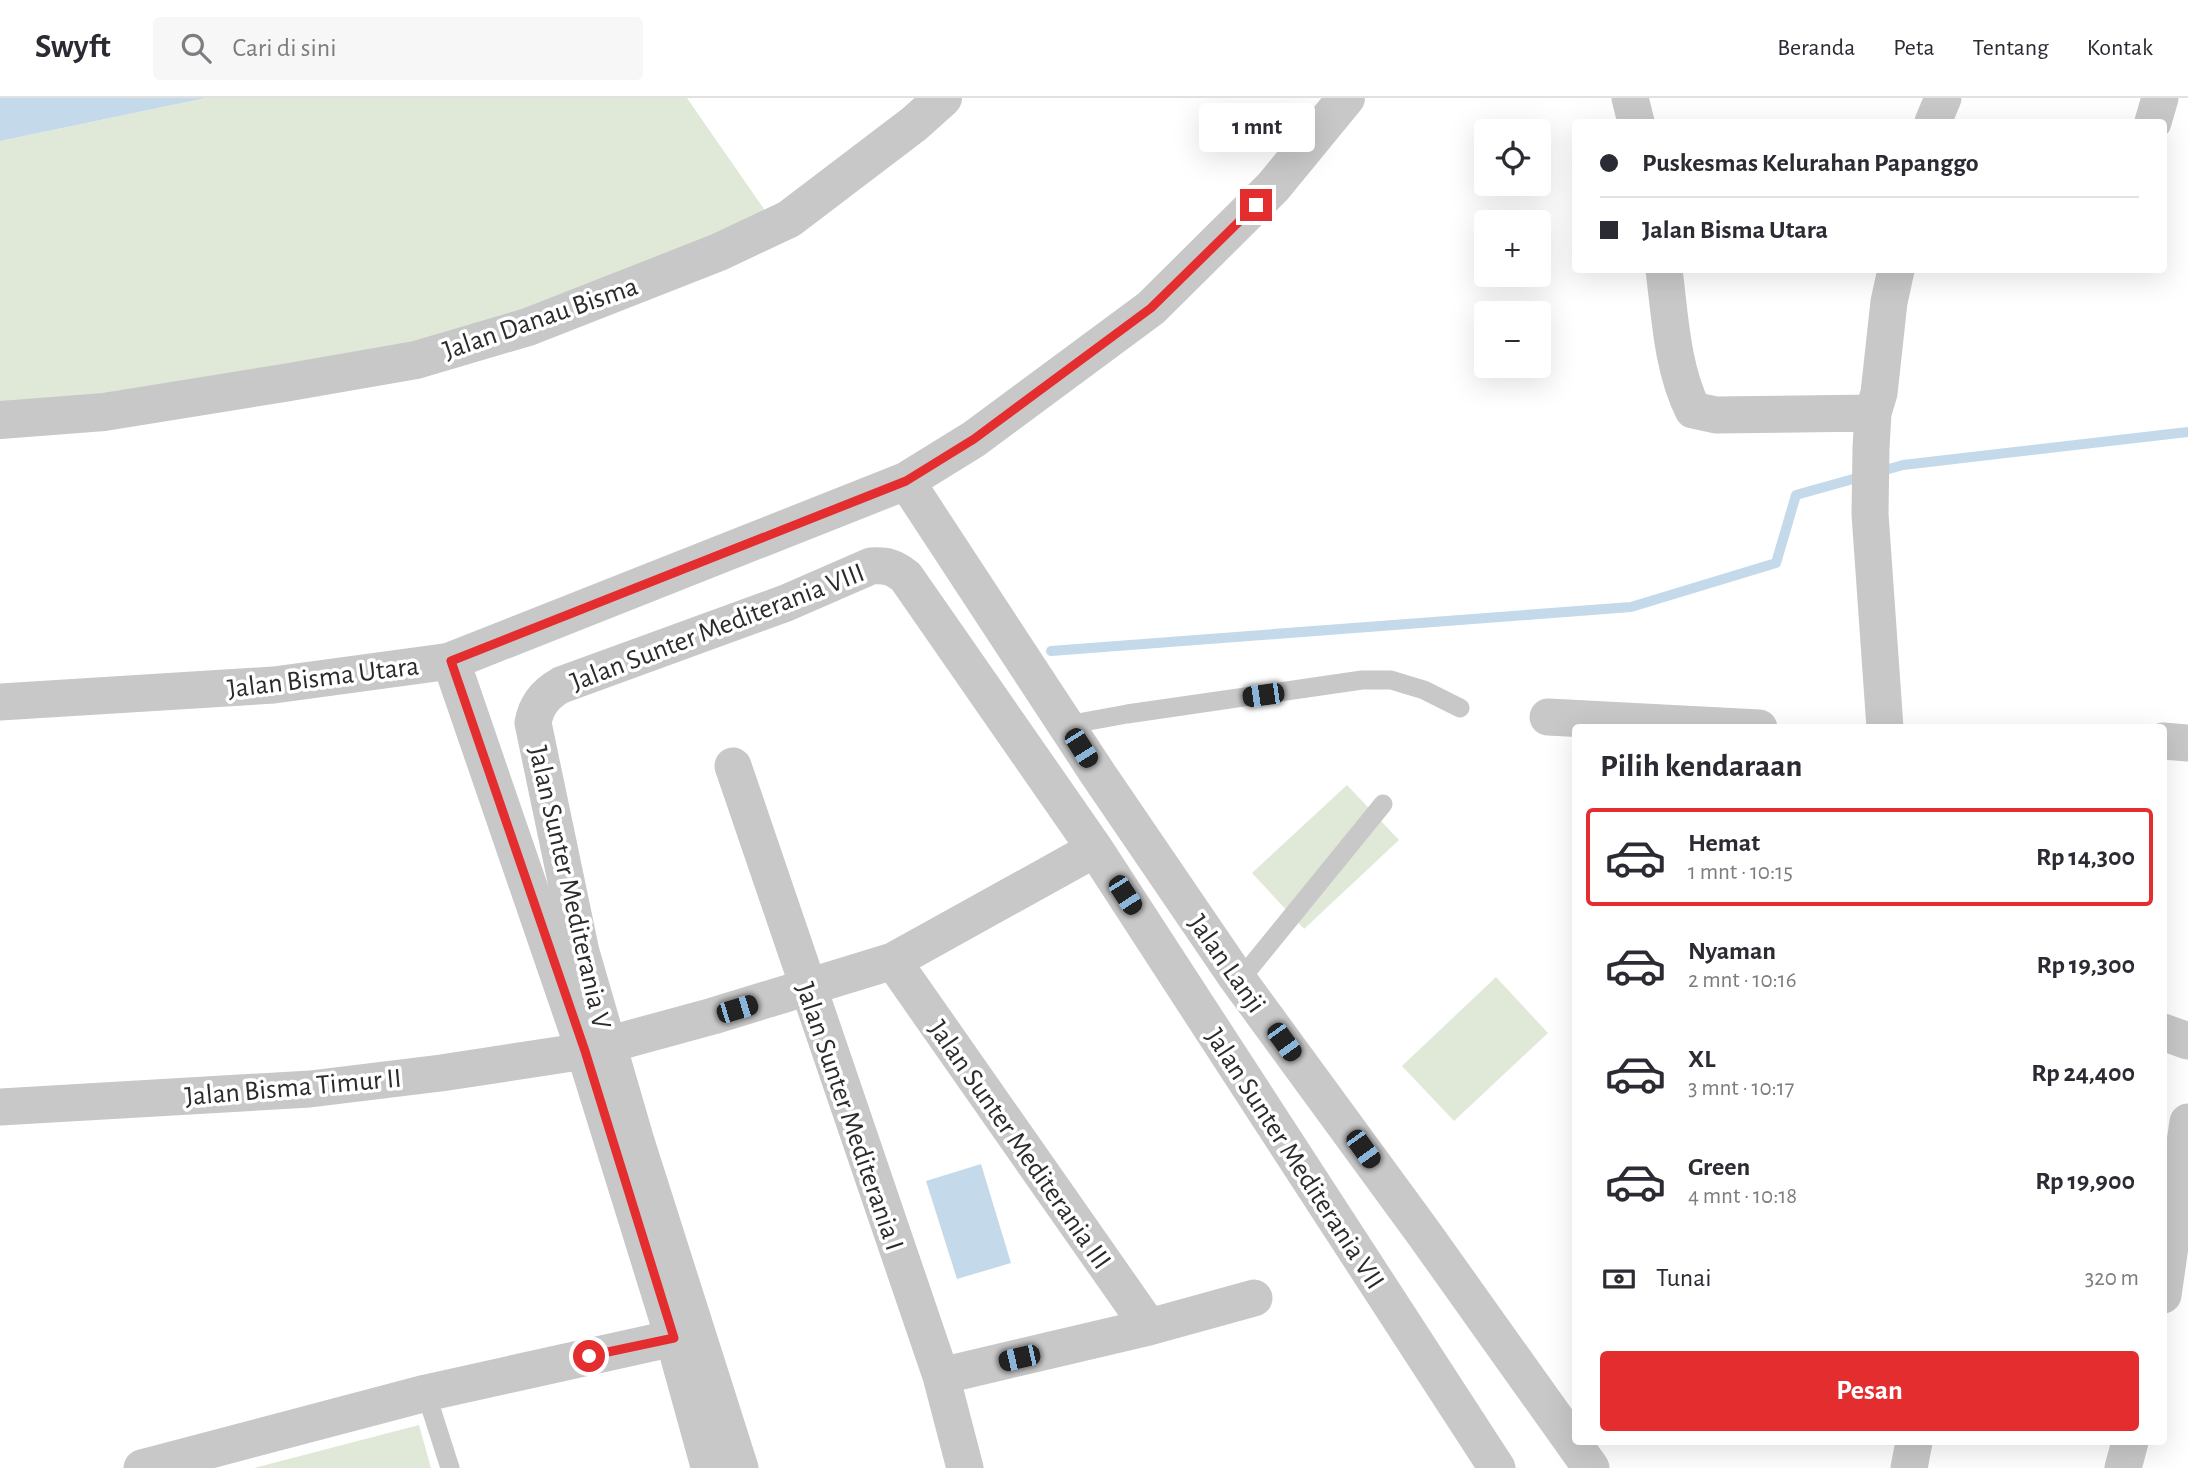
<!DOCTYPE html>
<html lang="id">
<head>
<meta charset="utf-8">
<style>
	:root { --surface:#fff; --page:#f7f7f7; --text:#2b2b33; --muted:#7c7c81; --line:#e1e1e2; --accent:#e32d2e }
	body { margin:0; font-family:"Alegreya Sans",sans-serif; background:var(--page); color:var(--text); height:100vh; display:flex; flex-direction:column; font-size:26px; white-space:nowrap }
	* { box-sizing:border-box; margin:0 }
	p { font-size:23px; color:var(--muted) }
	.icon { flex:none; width:38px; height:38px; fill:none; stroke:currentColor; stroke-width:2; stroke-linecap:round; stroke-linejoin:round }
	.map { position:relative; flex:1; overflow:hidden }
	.sheet { position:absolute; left:1572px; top:626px; width:595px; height:721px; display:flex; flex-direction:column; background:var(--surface); border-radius:7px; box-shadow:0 7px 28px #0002 }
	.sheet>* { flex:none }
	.top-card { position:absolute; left:1572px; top:21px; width:595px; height:154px; border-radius:7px; box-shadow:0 7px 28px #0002; display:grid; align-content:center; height:154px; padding:0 28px; background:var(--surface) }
	.controls { position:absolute; left:1474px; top:21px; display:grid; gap:14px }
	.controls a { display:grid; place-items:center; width:77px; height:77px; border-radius:7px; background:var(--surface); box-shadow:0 7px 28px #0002; font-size:35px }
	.end { position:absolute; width:32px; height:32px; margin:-16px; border:9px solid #e32d2e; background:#fff; box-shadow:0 0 0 4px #fff }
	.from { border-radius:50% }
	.bubble { position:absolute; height:49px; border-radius:7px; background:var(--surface); box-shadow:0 7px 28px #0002; font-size:23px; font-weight:600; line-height:49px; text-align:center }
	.car { position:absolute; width:21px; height:42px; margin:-21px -10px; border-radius:9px; box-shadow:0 0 5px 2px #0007; background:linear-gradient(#222 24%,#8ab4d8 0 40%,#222 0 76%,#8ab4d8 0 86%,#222 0) }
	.top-card b { display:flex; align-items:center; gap:24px; height:66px; font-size:26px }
	.top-card b+b { border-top:2px solid var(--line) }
	.top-card i { width:18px; height:18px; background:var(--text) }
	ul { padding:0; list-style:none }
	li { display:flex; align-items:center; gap:21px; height:98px; margin:0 14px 10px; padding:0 14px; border:4px solid transparent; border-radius:7px }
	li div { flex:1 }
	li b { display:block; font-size:26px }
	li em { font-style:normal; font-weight:600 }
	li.selected { border-color:var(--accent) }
	li>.icon { width:63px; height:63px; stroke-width:1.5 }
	h2 { padding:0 28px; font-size:32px; line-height:84px }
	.pay { display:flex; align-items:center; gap:18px; height:77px; padding:0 28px; font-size:26px }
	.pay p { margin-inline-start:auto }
	.button { display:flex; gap:14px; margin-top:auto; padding:14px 28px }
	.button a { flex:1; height:80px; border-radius:7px; background:var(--accent); color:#fff; font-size:28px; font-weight:600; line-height:80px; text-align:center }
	header { display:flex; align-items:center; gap:42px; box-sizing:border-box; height:98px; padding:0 35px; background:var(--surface); border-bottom:2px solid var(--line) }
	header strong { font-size:33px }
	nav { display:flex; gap:38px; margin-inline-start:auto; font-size:24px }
	.search { width:490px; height:63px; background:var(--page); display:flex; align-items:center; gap:18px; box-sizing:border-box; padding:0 24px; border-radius:7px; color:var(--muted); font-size:26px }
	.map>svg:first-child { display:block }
</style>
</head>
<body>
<header>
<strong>Swyft</strong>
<div class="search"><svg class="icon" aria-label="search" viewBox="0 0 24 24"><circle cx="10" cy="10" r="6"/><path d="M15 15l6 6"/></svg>Cari di sini</div>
<nav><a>Beranda</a><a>Peta</a><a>Tentang</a><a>Kontak</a></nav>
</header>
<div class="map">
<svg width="2188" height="1370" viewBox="0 0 2188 1370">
	<rect width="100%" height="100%" fill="#fff"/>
	<path fill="#e0e9d8" d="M 206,0 L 687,0 L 773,124 L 528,229 L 0,320 L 0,43 Z
		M 1347,687 L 1399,742 L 1304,831 L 1252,775 Z
		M 1496,879 L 1548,935 L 1454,1023 L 1402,968 Z
		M 419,1327 L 431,1370 L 254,1370 Z"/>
	<path fill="#c4d9ea" d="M 0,0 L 206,0 L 0,43 Z
		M 981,1066 L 1011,1165 L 957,1181 L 926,1083 Z"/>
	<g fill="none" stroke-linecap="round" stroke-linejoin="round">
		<path stroke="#c4d9ea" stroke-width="10" d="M 1051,553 L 1631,509 L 1776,465 L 1796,397 L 1903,367 L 2188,334"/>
		<path stroke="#c8c8c8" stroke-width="19" d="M 1067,627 L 1127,616 L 1362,582 L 1391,582 L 1424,592 L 1460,610
			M 1237,880 L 1248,872 L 1383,706
			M 426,1295 L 450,1370"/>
		<path stroke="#c8c8c8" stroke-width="37" d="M 1630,0 L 1636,24
			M 1933,24 L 1943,0
			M 2153,24 L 2160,0
			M 1664,172 C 1670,218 1672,270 1693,312 L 1716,317 L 1873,315
			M 906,383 L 1096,673 L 1237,880 L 1425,1137 L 1591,1370
			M 0,604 L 274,587 L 451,563
			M 1548,619 L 1759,630
			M 1885,630 L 1870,416 L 1871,350 L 1873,315 L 1879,295 L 1889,204 L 1896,172
			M 2163,643 L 2188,645
			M 733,668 L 941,1278 L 965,1370
			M 893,863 L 1149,1229
			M 2163,934 L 2188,943
			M 0,1009 L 310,991 L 441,975 L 585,953 L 713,918 L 893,863 L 1095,751
			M 2163,1197 L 2188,1024
			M 941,1278 L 1149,1229 L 1254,1200
			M 142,1370 L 426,1295 L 674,1240
			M 740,1370 L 635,1040 L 581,854 L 533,625 C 536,607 545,596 561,587 L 786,505 L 871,468 C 886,467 894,469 906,479 L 1095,751 L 1497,1370
			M 1909,1370 L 1914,1344
			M 2123,1370 L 2130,1344"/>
		<path stroke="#c8c8c8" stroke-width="38" d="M 0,322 L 104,314 L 284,285 L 416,262 L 528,229 L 719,154 L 789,121 L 914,26 L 943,0
			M 710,1370 L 674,1240 L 585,953 L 451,563 L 906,383 L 974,341 L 1151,210 L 1273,89 L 1346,0"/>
	</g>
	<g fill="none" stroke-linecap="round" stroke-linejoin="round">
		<path stroke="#e32d2e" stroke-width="9" d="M 589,1258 L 674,1240 L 585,953 L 451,563 L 906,383 L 974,341 L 1151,210 L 1256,107"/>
	</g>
	<g text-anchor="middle" stroke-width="7" stroke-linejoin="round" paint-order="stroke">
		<g font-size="28" fill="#2b2b2b" stroke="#fff">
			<text transform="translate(540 219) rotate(-19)" y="10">Jalan Danau Bisma</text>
			<text transform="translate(717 528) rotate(-21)" y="10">Jalan Sunter Mediterania VIII</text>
			<text transform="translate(323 578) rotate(-7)" y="10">Jalan Bisma Utara</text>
			<text transform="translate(571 789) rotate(77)" y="10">Jalan Sunter Mediterania V</text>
			<text transform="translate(1228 865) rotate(55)" y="10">Jalan Lanji</text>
			<text transform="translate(293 988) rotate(-5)" y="10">Jalan Bisma Timur II</text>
			<text transform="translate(851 1018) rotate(71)" y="10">Jalan Sunter Mediterania I</text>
			<text transform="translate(1021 1046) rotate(55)" y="10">Jalan Sunter Mediterania III</text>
			<text transform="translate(1296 1060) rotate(57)" y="10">Jalan Sunter Mediterania VII</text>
		</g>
	</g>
</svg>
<div class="controls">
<a><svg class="icon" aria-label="locate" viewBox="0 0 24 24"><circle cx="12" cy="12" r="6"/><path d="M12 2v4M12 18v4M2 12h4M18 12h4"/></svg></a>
<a>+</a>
<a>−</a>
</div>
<i class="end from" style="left:589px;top:1258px"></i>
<i class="end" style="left:1256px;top:107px"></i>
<div class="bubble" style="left:1199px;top:5px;width:116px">1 mnt</div>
<i class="car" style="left:1263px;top:597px;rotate:262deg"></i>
<i class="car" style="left:1081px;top:650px;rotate:148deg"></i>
<i class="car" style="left:1125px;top:797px;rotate:147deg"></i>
<i class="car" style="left:737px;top:911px;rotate:73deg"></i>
<i class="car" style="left:1284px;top:944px;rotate:144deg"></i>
<i class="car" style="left:1363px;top:1051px;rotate:144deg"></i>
<i class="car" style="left:1019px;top:1260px;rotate:257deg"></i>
<div class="top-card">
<b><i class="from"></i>Puskesmas Kelurahan Papanggo</b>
<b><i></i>Jalan Bisma Utara</b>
</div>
<section class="sheet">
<h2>Pilih kendaraan</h2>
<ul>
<li class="selected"><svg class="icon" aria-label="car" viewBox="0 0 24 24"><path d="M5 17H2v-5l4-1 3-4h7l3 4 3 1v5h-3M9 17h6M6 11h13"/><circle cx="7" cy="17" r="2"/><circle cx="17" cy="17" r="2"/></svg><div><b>Hemat</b><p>1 mnt · 10:15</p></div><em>Rp 14,300</em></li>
<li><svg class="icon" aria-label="car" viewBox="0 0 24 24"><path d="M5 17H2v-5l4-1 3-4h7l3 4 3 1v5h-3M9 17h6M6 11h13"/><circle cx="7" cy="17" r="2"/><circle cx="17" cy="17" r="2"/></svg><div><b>Nyaman</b><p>2 mnt · 10:16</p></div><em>Rp 19,300</em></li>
<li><svg class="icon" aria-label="car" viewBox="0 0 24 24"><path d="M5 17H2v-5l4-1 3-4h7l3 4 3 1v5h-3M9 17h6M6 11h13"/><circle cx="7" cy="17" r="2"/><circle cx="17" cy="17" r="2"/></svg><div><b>XL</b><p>3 mnt · 10:17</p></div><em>Rp 24,400</em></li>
<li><svg class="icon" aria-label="car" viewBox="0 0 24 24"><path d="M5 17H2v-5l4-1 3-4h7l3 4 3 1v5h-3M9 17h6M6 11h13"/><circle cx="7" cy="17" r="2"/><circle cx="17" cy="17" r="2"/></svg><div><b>Green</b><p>4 mnt · 10:18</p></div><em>Rp 19,900</em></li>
</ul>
<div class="pay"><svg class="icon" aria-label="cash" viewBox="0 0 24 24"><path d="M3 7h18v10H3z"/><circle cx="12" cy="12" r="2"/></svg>Tunai<p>320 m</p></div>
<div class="button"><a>Pesan</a></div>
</section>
</div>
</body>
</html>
